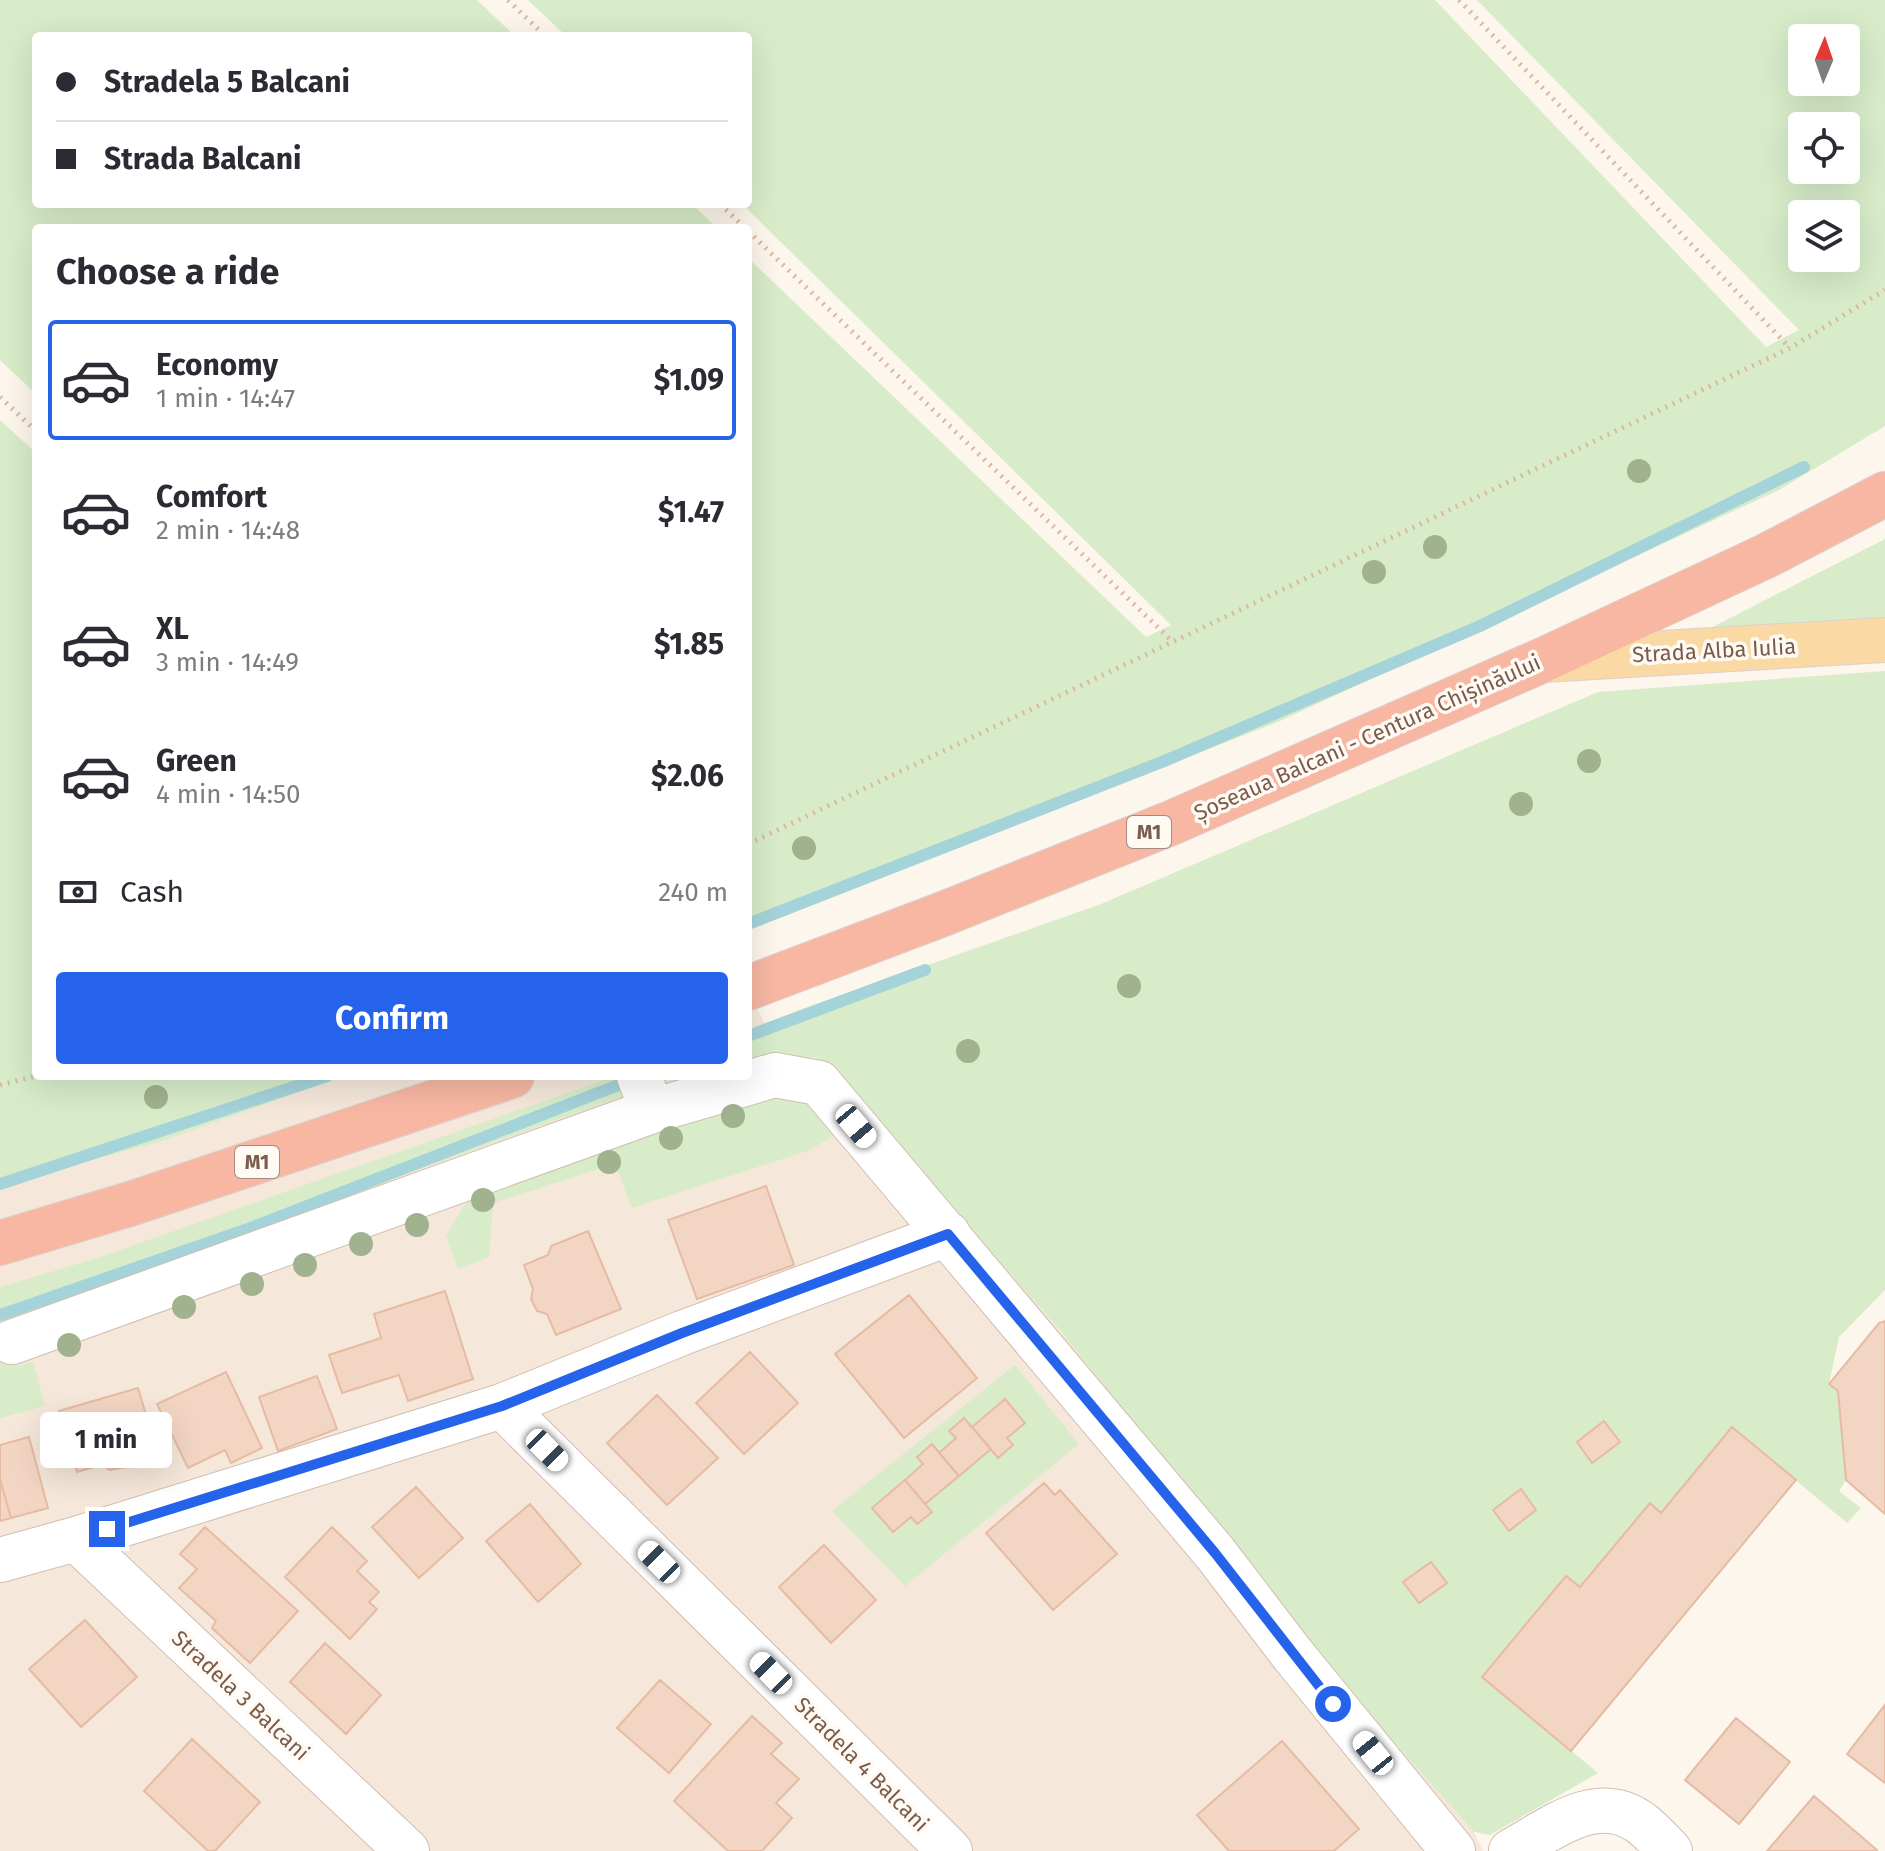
<!DOCTYPE html>
<html lang="en">
<head>
<meta charset="utf-8">
<style>
	:root { --surface:#fff; --page:#f2f2f3; --text:#2b2b33; --muted:#7c7c81; --line:#e1e1e2; --accent:#2563eb }
	body { margin:0; font-family:"Fira Sans",sans-serif; background:var(--page); color:var(--text); height:100vh; display:flex; flex-direction:column; font-size:30px; white-space:nowrap }
	* { box-sizing:border-box; margin:0 }
	p { font-size:26px; color:var(--muted) }
	.icon { flex:none; width:44px; height:44px; fill:none; stroke:currentColor; stroke-width:2; stroke-linecap:round; stroke-linejoin:round }
	.map { position:relative; flex:1; overflow:hidden }
	.side { position:absolute; left:32px; top:224px; width:720px; height:856px; display:flex; flex-direction:column; background:var(--surface); border-radius:8px; box-shadow:0 8px 32px #0002 }
	.side>* { flex:none }
	.guide { position:absolute; left:32px; top:32px; width:720px; height:176px; border-radius:8px; box-shadow:0 8px 32px #0002; display:grid; align-content:center; height:176px; padding:0 24px; background:var(--surface) }
	.needle { width:52px; rotate:2deg }
	.buttons { position:absolute; left:1788px; top:24px; display:grid; gap:16px }
	.buttons a { display:grid; place-items:center; width:72px; height:72px; border-radius:8px; background:var(--surface); box-shadow:0 8px 32px #0002; font-size:40px }
	.end { position:absolute; width:36px; height:36px; margin:-18px; border:10px solid #2563eb; background:#fff; box-shadow:0 0 0 4px #fff }
	.from { border-radius:50% }
	.bubble { position:absolute; height:56px; border-radius:8px; background:var(--surface); box-shadow:0 8px 32px #0002; font-size:26px; font-weight:700; line-height:56px; text-align:center }
	.car { position:absolute; width:24px; height:48px; margin:-24px -12px; border-radius:10px; box-shadow:0 0 6px 2px #0007; background:linear-gradient(#fff 24%,#345 0 40%,#fff 0 76%,#345 0 86%,#fff 0) }
	.guide b { display:flex; align-items:center; gap:28px; height:76px; font-size:30px }
	.guide b+b { border-top:2px solid var(--line) }
	.guide i { width:20px; height:20px; background:var(--text) }
	ul { padding:0; list-style:none }
	li { display:flex; align-items:center; gap:24px; height:120px; margin:0 16px 12px; padding:0 8px; border:4px solid transparent; border-radius:8px }
	li div { flex:1 }
	li b { display:block; font-size:30px }
	li em { font-style:normal; font-weight:700 }
	li.selected { border-color:var(--accent) }
	li>.icon { width:72px; height:72px; stroke-width:1.5 }
	h2 { padding:0 24px; font-size:36px; line-height:96px }
	.pay { display:flex; align-items:center; gap:20px; height:88px; padding:0 24px; font-size:30px }
	.pay p { margin-inline-start:auto }
	.action { display:flex; gap:16px; margin-top:auto; padding:16px 24px }
	.action a { flex:1; height:92px; border-radius:8px; background:var(--accent); color:#fff; font-size:32px; font-weight:700; line-height:92px; text-align:center }
	.map>svg:first-child { display:block }
</style>
</head>
<body>
<div class="map">
<svg width="1885" height="1851" viewBox="0 0 1885 1851">
	<rect width="100%" height="100%" fill="#fdf6ec"/>
	<path fill="#f5e8da" d="M 748,987 L 781,1061 L 816,1057 L 1060,1330 L 1310,1647 L 1474,1832 L 1483,1851 L 0,1851 L 0,1113 L 139,1076 L 748,1076 Z"/>
	<path fill="#d8ecc9" fill-rule="evenodd" d="M 0,0 L 477,0 L 515,36 L 36,36 L 36,204 L 692,204 L 717,228 L 36,228 L 36,394 L 0,360 Z
		M 528,0 L 1435,0 L 1766,347 L 1799,330 L 1477,0 L 1885,0 L 1885,426 L 1779,490 L 1278,722 L 748,930 L 748,258 L 1146,637 L 1171,625 L 742,204 L 748,204 L 748,36 L 566,36 ZM 1802,38 L 1846,38 L 1846,82 L 1802,82 ZM 1802,126 L 1846,126 L 1846,170 L 1802,170 ZM 1802,214 L 1846,214 L 1846,258 L 1802,258 Z
		M 0,420 L 36,453 L 36,1076 L 344,1076 L 165,1140 L 0,1186 Z
		M 1885,539 L 1885,625 L 1693,637 Z
		M 1885,671 L 1885,1290 L 1839,1337 L 1829,1384 L 1838,1391 L 1846,1480 L 1839,1491 L 1861,1508 L 1847,1523 L 1732,1427 L 1661,1513 L 1651,1504 L 1580,1587 L 1483,1677 L 1598,1773 L 1490,1835 L 1474,1832 L 1310,1648 L 1060,1330 L 816,1057 L 748,1067 L 748,1030 L 797,1011 L 1101,904 L 1598,692 Z
		M 615,1076 L 621,1076 L 629,1094 L 0,1320 L 0,1287 L 97,1258 Z
		M 797,1095 L 832,1125 L 834,1135 L 810,1150 L 632,1208 L 615,1164 L 493,1203 L 489,1257 L 458,1269 L 446,1236 L 468,1199 L 738,1102 Z
		M 13,1347 L 18,1366 L 33,1362 L 45,1406 L 0,1418 L 0,1351 Z
		M 1015,1365 L 1079,1444 L 905,1586 L 832,1511 Z"/>
	<g fill="none" stroke-linecap="round" stroke-linejoin="round">
		<path stroke="#a5d3da" stroke-width="12" d="M 748,924 L 1162,762 L 1480,626 L 1804,467
			M 748,1036 L 925,970
			M 0,1184 L 327,1076
			M 0,1315 L 248,1229 L 634,1079"/>
	</g>
	<path fill="#f3d5c3" stroke="#e6bba3" stroke-width="2" d="M 766,1186 L 794,1265 L 697,1299 L 668,1220 Z
		M 588,1231 L 621,1309 L 556,1335 L 547,1314 L 537,1311 L 531,1299 L 533,1289 L 524,1265 L 548,1255 L 551,1246 Z
		M 445,1291 L 473,1379 L 408,1401 L 399,1375 L 342,1393 L 329,1355 L 381,1338 L 374,1314 Z
		M 909,1295 L 977,1378 L 904,1438 L 835,1354 Z
		M 1885,1321 L 1885,1514 L 1846,1480 L 1838,1391 L 1829,1384 L 1879,1323 Z
		M 750,1352 L 798,1403 L 744,1454 L 696,1403 Z
		M 226,1372 L 262,1448 L 231,1463 L 225,1450 L 188,1468 L 157,1404 Z
		M 317,1376 L 337,1429 L 278,1451 L 259,1397 Z
		M 138,1388 L 157,1451 L 137,1457 L 131,1466 L 110,1470 L 101,1465 L 77,1472 L 59,1411 Z
		M 657,1395 L 718,1458 L 667,1505 L 607,1443 Z
		M 1005,1399 L 1025,1423 L 1007,1438 L 1013,1445 L 998,1458 L 972,1427 Z
		M 964,1418 L 991,1449 L 959,1476 L 939,1453 L 956,1438 L 949,1431 Z
		M 1604,1421 L 1620,1442 L 1592,1463 L 1577,1442 Z
		M 1732,1427 L 1796,1480 L 1571,1751 L 1482,1677 L 1566,1576 L 1580,1587 L 1650,1503 L 1661,1513 Z
		M 29,1437 L 48,1508 L 11,1518 L 0,1479 L 0,1445 Z
		M 932,1444 L 959,1476 L 925,1504 L 905,1480 L 923,1464 L 917,1457 Z
		M 0,1479 L 11,1518 L 0,1521 Z
		M 905,1480 L 932,1512 L 917,1524 L 911,1517 L 893,1532 L 872,1508 Z
		M 1044,1483 L 1055,1495 L 1060,1490 L 1117,1554 L 1053,1610 L 986,1533 Z
		M 416,1487 L 463,1538 L 419,1578 L 372,1527 Z
		M 1521,1489 L 1536,1510 L 1509,1531 L 1493,1510 Z
		M 530,1504 L 581,1564 L 538,1602 L 486,1541 Z
		M 205,1527 L 298,1611 L 250,1663 L 212,1628 L 216,1621 L 179,1588 L 197,1569 L 180,1554 Z
		M 332,1527 L 367,1561 L 357,1571 L 379,1592 L 369,1602 L 377,1609 L 350,1639 L 285,1577 Z
		M 824,1545 L 876,1600 L 831,1643 L 779,1587 Z
		M 1431,1562 L 1447,1583 L 1419,1603 L 1403,1582 Z
		M 85,1620 L 137,1677 L 81,1727 L 29,1669 Z
		M 325,1643 L 381,1695 L 346,1734 L 290,1682 Z
		M 660,1680 L 711,1724 L 669,1773 L 617,1728 Z
		M 1885,1705 L 1885,1783 L 1847,1754 Z
		M 752,1716 L 782,1743 L 771,1754 L 799,1779 L 776,1803 L 792,1818 L 762,1851 L 728,1851 L 674,1801 Z
		M 1736,1718 L 1790,1762 L 1739,1824 L 1685,1780 Z
		M 192,1739 L 260,1802 L 215,1851 L 208,1851 L 144,1791 Z
		M 1282,1741 L 1359,1829 L 1334,1851 L 1229,1851 L 1197,1815 Z
		M 1814,1796 L 1877,1850 L 1876,1851 L 1767,1851 Z"/>
	<g fill="none" stroke-linecap="round" stroke-linejoin="round">
		<g stroke="#d1beb0" stroke-width="46">
			<path id="minor" d="M 639,1076 L 652,1111
				M 12,1342 L 652,1111 L 775,1075 L 819,1083 L 1215,1553 L 1293,1655 L 1453,1851
				M 502,1406 L 950,1851
				M 76,1539 L 407,1851
				M 0,1560 L 76,1539 L 502,1406 L 682,1333 L 948,1234
				M 1511,1851 C 1550,1830 1595,1792 1638,1821 C 1649,1828 1660,1841 1670,1851"/>
		</g>
		<g stroke="#dad1cd" stroke-width="46">
			<path id="major" d="M 1543,660 L 1885,640"/>
		</g>
		<g stroke="#dad1cd" stroke-width="46">
			<path id="highway" d="M 748,988 L 943,914 L 1171,823 L 1543,660 L 1766,556 L 1885,494
				M 0,1243 L 133,1203 L 512,1076"/>
		</g>
		<path stroke="#d9b8a5" stroke-width="5" stroke-dasharray="2 6" stroke-linecap="butt" d="M 508,0 L 545,36
			M 1459,0 L 1790,348
			M 720,204 L 745,228
			M 748,231 L 1173,642
			M 0,397 L 36,431
			M 748,844 L 1790,348 L 1885,290
			M 0,1085 L 36,1076"/>
		<use href="#minor" stroke="#fff" stroke-width="44"/>
		<use href="#major" stroke="#fbd9a5" stroke-width="44"/>
		<use href="#highway" stroke="#f7b7a3" stroke-width="44"/>
	</g>
	<g fill="#a0b28e">
		<circle cx="1639" cy="471" r="12"/>
		<circle cx="1435" cy="547" r="12"/>
		<circle cx="1374" cy="572" r="12"/>
		<circle cx="1589" cy="761" r="12"/>
		<circle cx="1521" cy="804" r="12"/>
		<circle cx="804" cy="848" r="12"/>
		<circle cx="1129" cy="986" r="12"/>
		<circle cx="968" cy="1051" r="12"/>
		<circle cx="156" cy="1097" r="12"/>
		<circle cx="733" cy="1116" r="12"/>
		<circle cx="671" cy="1138" r="12"/>
		<circle cx="609" cy="1162" r="12"/>
		<circle cx="483" cy="1200" r="12"/>
		<circle cx="417" cy="1225" r="12"/>
		<circle cx="361" cy="1244" r="12"/>
		<circle cx="305" cy="1265" r="12"/>
		<circle cx="252" cy="1284" r="12"/>
		<circle cx="184" cy="1307" r="12"/>
		<circle cx="69" cy="1345" r="12"/>
	</g>
	<g fill="none" stroke-linecap="round" stroke-linejoin="round">
		<path stroke="#2563eb" stroke-width="10" d="M 107,1529 L 502,1406 L 682,1333 L 948,1234 L 1215,1553 L 1333,1704"/>
	</g>
	<g text-anchor="middle" stroke-width="7" stroke-linejoin="round" paint-order="stroke">
		<g fill="#fffaf3" stroke="#a28b7f" stroke-width="2">
			<rect x="1127" y="816" width="44" height="32" rx="6"/>
			<rect x="235" y="1146" width="44" height="32" rx="6"/>
		</g>
		<g font-size="20" font-weight="bold" fill="#7a5c4d">
			<text x="1149" y="839">M1</text>
			<text x="257" y="1169">M1</text>
		</g>
		<g font-size="22" fill="#7a5c4d" stroke="#fffaf3">
			<text transform="translate(1714 650) rotate(-3)" y="8">Strada Alba Iulia</text>
			<text transform="translate(1367 737) rotate(-24)" y="8">Șoseaua Balcani - Centura Chișinăului</text>
			<text transform="translate(241 1695) rotate(43)" y="8">Stradela 3 Balcani</text>
			<text transform="translate(862 1764) rotate(45)" y="8">Stradela 4 Balcani</text>
		</g>
	</g>
</svg>
<div class="buttons">
<a><svg class="needle" viewBox="-14 -14 28 28"><path d="M0-13l5 13h-10z" fill="#e53935"/><path d="M0 13l5-13h-10z" fill="#7c7c81"/></svg></a>
<a><svg class="icon" aria-label="locate" viewBox="0 0 24 24"><circle cx="12" cy="12" r="6"/><path d="M12 2v4M12 18v4M2 12h4M18 12h4"/></svg></a>
<a><svg class="icon" aria-label="layers" viewBox="0 0 24 24"><path d="M12 4l9 5-9 5-9-5zM3 14l9 5 9-5"/></svg></a>
</div>
<i class="end from" style="left:1333px;top:1704px"></i>
<i class="end" style="left:107px;top:1529px"></i>
<div class="bubble" style="left:40px;top:1412px;width:132px">1 min</div>
<i class="car" style="left:856px;top:1126px;rotate:140deg"></i>
<i class="car" style="left:547px;top:1450px;rotate:135deg"></i>
<i class="car" style="left:659px;top:1562px;rotate:315deg"></i>
<i class="car" style="left:771px;top:1673px;rotate:315deg"></i>
<i class="car" style="left:1373px;top:1753px;rotate:321deg"></i>
<div class="guide">
<b><i class="from"></i>Stradela 5 Balcani</b>
<b><i></i>Strada Balcani</b>
</div>
<section class="side">
<h2>Choose a ride</h2>
<ul>
<li class="selected"><svg class="icon" aria-label="car" viewBox="0 0 24 24"><path d="M5 17H2v-5l4-1 3-4h7l3 4 3 1v5h-3M9 17h6M6 11h13"/><circle cx="7" cy="17" r="2"/><circle cx="17" cy="17" r="2"/></svg><div><b>Economy</b><p>1 min · 14:47</p></div><em>$1.09</em></li>
<li><svg class="icon" aria-label="car" viewBox="0 0 24 24"><path d="M5 17H2v-5l4-1 3-4h7l3 4 3 1v5h-3M9 17h6M6 11h13"/><circle cx="7" cy="17" r="2"/><circle cx="17" cy="17" r="2"/></svg><div><b>Comfort</b><p>2 min · 14:48</p></div><em>$1.47</em></li>
<li><svg class="icon" aria-label="car" viewBox="0 0 24 24"><path d="M5 17H2v-5l4-1 3-4h7l3 4 3 1v5h-3M9 17h6M6 11h13"/><circle cx="7" cy="17" r="2"/><circle cx="17" cy="17" r="2"/></svg><div><b>XL</b><p>3 min · 14:49</p></div><em>$1.85</em></li>
<li><svg class="icon" aria-label="car" viewBox="0 0 24 24"><path d="M5 17H2v-5l4-1 3-4h7l3 4 3 1v5h-3M9 17h6M6 11h13"/><circle cx="7" cy="17" r="2"/><circle cx="17" cy="17" r="2"/></svg><div><b>Green</b><p>4 min · 14:50</p></div><em>$2.06</em></li>
</ul>
<div class="pay"><svg class="icon" aria-label="cash" viewBox="0 0 24 24"><path d="M3 7h18v10H3z"/><circle cx="12" cy="12" r="2"/></svg>Cash<p>240 m</p></div>
<div class="action"><a>Confirm</a></div>
</section>
</div>
</body>
</html>
